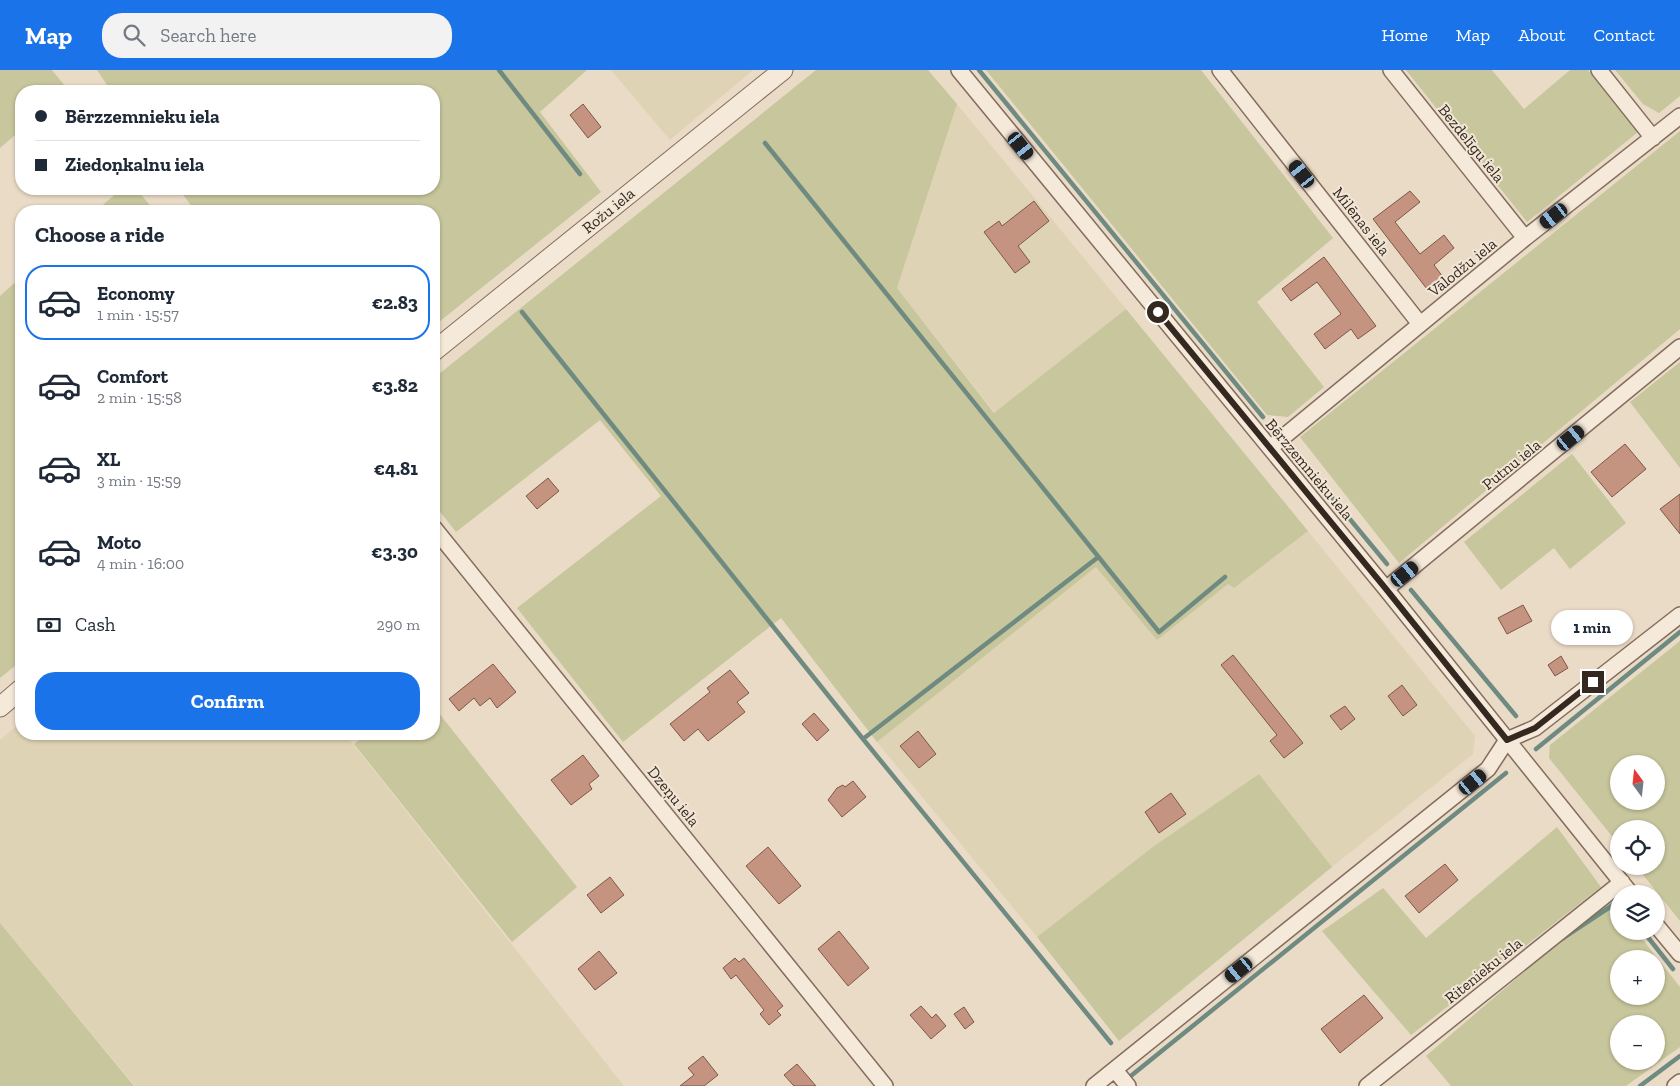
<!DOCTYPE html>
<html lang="en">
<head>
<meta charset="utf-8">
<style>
	:root { --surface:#fff; --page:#f2f2f3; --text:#1f2937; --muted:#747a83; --line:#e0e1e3; --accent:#1a73e8 }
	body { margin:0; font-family:"Zilla Slab",serif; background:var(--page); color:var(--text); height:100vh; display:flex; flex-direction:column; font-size:19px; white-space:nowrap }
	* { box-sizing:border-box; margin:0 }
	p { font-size:16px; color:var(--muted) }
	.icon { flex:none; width:28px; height:28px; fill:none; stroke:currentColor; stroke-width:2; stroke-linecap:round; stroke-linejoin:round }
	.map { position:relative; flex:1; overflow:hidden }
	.details { position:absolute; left:15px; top:135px; width:425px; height:535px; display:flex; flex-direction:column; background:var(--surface); border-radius:20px; box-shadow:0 1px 4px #0004 }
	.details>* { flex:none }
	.banner { position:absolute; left:15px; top:15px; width:425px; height:110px; border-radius:20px; box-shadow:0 1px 4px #0004; display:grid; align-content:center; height:110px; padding:0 20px; background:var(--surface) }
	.needle { width:32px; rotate:345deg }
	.buttons { position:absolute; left:1610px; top:685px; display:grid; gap:10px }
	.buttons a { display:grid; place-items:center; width:55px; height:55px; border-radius:50%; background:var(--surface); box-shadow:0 1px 4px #0004; font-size:25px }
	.end { position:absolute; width:22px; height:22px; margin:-11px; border:6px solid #352820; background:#fff; box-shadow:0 0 0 2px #fff }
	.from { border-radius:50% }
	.bubble { position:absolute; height:35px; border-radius:18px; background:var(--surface); box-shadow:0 1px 4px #0004; font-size:16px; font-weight:700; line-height:35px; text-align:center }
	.car { position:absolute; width:15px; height:30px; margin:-15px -8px; border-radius:6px; box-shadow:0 0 4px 1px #0007; background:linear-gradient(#222 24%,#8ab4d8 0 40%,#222 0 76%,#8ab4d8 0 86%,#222 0) }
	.banner b { display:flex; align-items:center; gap:18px; height:48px; font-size:19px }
	.banner b+b { border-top:1px solid var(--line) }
	.banner i { width:12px; height:12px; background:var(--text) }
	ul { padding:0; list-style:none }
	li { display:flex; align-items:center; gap:15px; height:75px; margin:0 10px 8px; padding:0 10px; border:2px solid transparent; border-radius:20px }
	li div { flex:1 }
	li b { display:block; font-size:19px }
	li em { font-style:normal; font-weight:700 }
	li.active { border-color:var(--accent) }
	li>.icon { width:45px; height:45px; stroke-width:1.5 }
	h2 { padding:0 20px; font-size:22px; line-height:60px }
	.pay { display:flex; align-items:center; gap:12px; height:55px; padding:0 20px; font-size:19px }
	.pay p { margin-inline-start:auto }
	.action { display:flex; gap:10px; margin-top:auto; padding:10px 20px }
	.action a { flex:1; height:58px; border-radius:20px; background:var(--accent); color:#fff; font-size:20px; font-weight:700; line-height:58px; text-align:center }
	header { display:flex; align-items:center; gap:30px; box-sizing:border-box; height:70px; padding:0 25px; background:var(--accent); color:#fff }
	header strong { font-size:24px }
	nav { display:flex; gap:28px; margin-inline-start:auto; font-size:18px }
	.search { width:350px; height:45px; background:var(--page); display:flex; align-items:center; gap:12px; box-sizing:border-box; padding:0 18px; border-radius:20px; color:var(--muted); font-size:19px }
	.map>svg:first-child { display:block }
</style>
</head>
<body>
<header>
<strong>Map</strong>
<div class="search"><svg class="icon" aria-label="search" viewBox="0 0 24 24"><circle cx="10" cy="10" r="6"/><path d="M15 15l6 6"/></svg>Search here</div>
<nav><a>Home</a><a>Map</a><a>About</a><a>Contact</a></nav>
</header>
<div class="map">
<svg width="1680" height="1016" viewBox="0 0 1680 1016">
	<rect width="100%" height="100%" fill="#eadbc7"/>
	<path fill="#dfd3b5" d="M 611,0 L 753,0 L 670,70 Z
		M 957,34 L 1126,239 L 995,343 L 897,218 Z
		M 1308,461 L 1475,666 L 1473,684 L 1332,797 L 1259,704 L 1154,776 L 1037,867 L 877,672 L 1096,497 L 1228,514 L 1234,518 Z
		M 21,652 L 21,664 L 345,664 L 624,1016 L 135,1016 L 0,853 L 0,670 Z"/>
	<path fill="#c7c69c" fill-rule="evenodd" d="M 0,0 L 52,0 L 65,16 L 64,21 L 21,21 L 21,60 L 0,78 Z
		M 97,0 L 587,0 L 540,42 L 601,122 L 434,256 L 434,141 L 195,141 L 179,119 L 434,119 L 434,21 L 111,21 Z
		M 816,0 L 928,0 L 957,34 L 897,218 L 994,343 L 1126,239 L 1308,461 L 1234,518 L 1228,514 L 1157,570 L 1096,497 L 877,672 L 781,548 L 623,672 L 517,538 L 661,426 L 600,350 L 456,462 L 434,434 L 434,308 Z
		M 986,0 L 1201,0 L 1333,168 L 1257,232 L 1324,317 L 1288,347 L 1267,345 Z
		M 1406,0 L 1492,0 L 1524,39 L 1570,0 L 1588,0 L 1638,62 L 1527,152 Z
		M 1615,0 L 1680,0 L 1680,26 L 1659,43 L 1643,34 Z
		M 1680,61 L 1680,259 L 1399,493 L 1300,367 Z
		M 121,119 L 136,119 L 155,141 L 96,141 Z
		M 21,207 L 21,591 L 0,608 L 0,226 Z
		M 1680,292 L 1680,398 L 1630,332 Z
		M 1572,384 L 1626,453 L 1570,499 L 1554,478 L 1501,520 L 1464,472 Z
		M 1680,571 L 1680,851 L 1636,796 L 1656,796 L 1656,759 L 1619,759 L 1619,775 L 1549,688 L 1550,675 ZM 1619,694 L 1656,694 L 1656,731 L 1619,731 Z
		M 434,637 L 577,817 L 512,872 L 354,674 L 367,664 L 434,664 Z
		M 1259,704 L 1332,797 L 1119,971 L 1037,867 L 1154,776 Z
		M 1557,757 L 1601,817 L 1411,965 L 1322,861 L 1383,818 L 1426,868 Z
		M 1610,828 L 1619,839 L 1619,861 L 1636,861 L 1680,917 L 1680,977 L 1626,1016 L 1451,1016 L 1426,986 ZM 1619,889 L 1656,889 L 1656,926 L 1619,926 ZM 1619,954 L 1656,954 L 1656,991 L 1619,991 Z
		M 0,853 L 134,1016 L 0,1016 Z"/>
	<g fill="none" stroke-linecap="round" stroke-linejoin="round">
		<path stroke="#6f8b81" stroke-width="4.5" d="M 499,0 L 580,104
			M 979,0 L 1263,347
			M 765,73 L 1159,562 L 1225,507
			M 522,242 L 863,669 L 1111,973
			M 1296,384 L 1387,494
			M 1411,520 L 1516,646
			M 863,669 L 1097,488
			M 1536,679 L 1680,562
			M 1643,861 L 1673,899
			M 1560,870 L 1619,831
			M 1132,1005 L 1506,703
			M 1640,1016 L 1680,986"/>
	</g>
	<path fill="#c49481" stroke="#805647" d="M 583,34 L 601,57 L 588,68 L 570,45 Z
		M 1410,121 L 1420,132 L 1395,152 L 1420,184 L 1444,165 L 1454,178 L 1434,195 L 1443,207 L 1427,219 L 1373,149 Z
		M 1034,131 L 1049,151 L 1018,176 L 1030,192 L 1015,203 L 984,162 L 999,151 L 1002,156 Z
		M 1324,187 L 1376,256 L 1358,269 L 1351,259 L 1325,279 L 1314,264 L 1341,244 L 1317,212 L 1291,231 L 1282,219 Z
		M 1625,374 L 1646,399 L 1612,427 L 1591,402 Z
		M 548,408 L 559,421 L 537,439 L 526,426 Z
		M 1680,424 L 1680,464 L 1660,439 Z
		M 1523,535 L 1532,551 L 1507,564 L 1498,548 Z
		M 1233,585 L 1303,673 L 1284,688 L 1270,671 L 1277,665 L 1221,595 Z
		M 1561,586 L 1568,598 L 1555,606 L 1548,595 Z
		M 493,594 L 516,622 L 497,638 L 490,628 L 480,636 L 474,628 L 459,641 L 449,629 Z
		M 730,600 L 749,623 L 737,632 L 745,642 L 708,671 L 698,659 L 684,671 L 670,654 L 710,622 L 707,618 Z
		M 1402,615 L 1417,635 L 1403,646 L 1388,626 Z
		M 1345,636 L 1355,649 L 1341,660 L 1330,646 Z
		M 814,643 L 829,660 L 817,671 L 802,654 Z
		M 918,661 L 936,684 L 919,698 L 900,676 Z
		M 583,685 L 599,706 L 589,714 L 592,719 L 571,735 L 551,710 Z
		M 853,711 L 866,727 L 842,747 L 828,730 L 837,718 L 843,715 L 845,717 Z
		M 1171,723 L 1186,744 L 1159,763 L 1145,742 Z
		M 768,777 L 801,816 L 779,834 L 746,796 Z
		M 1445,794 L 1458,810 L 1419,843 L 1405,826 Z
		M 610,807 L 624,825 L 601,843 L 587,825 Z
		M 839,861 L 869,898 L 848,916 L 818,879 Z
		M 599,881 L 617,903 L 595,920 L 578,899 Z
		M 735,888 L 739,892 L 744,888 L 783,936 L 777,941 L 781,945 L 769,955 L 760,944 L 764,940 L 736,905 L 731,909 L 723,898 Z
		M 1364,925 L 1383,948 L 1340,983 L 1321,959 Z
		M 921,936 L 932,948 L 936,944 L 946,956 L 931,969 L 910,945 Z
		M 964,937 L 974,952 L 965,959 L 954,944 Z
		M 703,986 L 718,1005 L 704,1016 L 680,1016 L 694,1005 L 688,998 Z
		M 797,994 L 816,1016 L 794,1016 L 784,1005 Z"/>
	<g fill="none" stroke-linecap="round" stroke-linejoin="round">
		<g stroke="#846d5e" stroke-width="18">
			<path id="minor" d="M 959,0 L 1386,519 L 1631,824
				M 1220,0 L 1420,254
				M 1391,0 L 1525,168
				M 1599,0 L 1653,68
				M 1270,378 L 1525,168 L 1680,46
				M 434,458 L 885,1016
				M 1386,519 L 1680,277
				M 1656,855 L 1680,884
				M 1115,1000 L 1128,1016
				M 1094,1016 L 1488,699 L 1507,670 L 1535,658 L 1680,545
				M 1367,1016 L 1622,812
				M 1675,1016 L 1680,1012"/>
		</g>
		<g stroke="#846d5e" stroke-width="21">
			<path id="tertiary" d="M 434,281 L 783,0
				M 0,637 L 21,619"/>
		</g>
		<use href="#minor" stroke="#f5e9d9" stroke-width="15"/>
		<use href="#tertiary" stroke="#f5e9d9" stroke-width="19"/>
	</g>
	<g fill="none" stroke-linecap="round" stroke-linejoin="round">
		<path stroke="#352820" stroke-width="6" d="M 1158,242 L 1386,519 L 1507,670 L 1535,658 L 1593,612"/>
	</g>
	<g text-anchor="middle" stroke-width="4" stroke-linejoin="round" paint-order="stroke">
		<g font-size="16" fill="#352820" stroke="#f2e6d6">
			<text transform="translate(1472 73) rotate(51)" y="6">Bezdelīgu iela</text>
			<text transform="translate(608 140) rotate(-39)" y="6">Rožu iela</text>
			<text transform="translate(1362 151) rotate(52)" y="6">Milēnas iela</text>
			<text transform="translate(1462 197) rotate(-39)" y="6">Vālodžu iela</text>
			<text transform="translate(1511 394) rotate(-39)" y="6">Putnu iela</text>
			<text transform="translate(1310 399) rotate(50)" y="6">Bērzzemnieku iela</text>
			<text transform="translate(674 726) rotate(51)" y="6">Dzeņu iela</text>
			<text transform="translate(1483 900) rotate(-39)" y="6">Ritenieku iela</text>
		</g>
	</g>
</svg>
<div class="buttons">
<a><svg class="needle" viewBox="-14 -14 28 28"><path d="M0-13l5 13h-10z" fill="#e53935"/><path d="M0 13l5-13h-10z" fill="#747a83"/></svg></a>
<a><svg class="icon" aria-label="locate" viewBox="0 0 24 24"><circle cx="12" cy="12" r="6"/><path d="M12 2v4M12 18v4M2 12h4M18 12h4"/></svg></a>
<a><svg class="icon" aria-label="layers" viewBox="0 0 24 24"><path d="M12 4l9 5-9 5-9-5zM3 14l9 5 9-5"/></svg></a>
<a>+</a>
<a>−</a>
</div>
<i class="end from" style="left:1158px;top:242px"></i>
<i class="end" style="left:1593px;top:612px"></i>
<div class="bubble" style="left:1551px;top:540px;width:82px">1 min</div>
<i class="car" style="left:1021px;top:76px;rotate:141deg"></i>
<i class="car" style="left:1302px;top:104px;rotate:321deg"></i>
<i class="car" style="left:1554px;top:146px;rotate:232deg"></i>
<i class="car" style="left:1571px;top:368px;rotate:51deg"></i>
<i class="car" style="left:1405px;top:504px;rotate:51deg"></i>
<i class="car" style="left:1473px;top:712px;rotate:51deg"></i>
<i class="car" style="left:1239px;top:900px;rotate:231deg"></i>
<div class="banner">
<b><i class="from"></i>Bērzzemnieku iela</b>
<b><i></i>Ziedoņkalnu iela</b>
</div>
<section class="details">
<h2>Choose a ride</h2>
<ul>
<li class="active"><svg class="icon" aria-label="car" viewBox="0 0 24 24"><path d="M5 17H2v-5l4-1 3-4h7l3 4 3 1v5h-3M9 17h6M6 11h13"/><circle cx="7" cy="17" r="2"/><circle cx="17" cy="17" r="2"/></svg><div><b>Economy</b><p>1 min · 15:57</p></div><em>€2.83</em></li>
<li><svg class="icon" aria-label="car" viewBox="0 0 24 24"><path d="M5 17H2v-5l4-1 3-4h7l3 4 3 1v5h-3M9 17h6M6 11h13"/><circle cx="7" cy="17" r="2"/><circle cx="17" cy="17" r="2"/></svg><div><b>Comfort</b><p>2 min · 15:58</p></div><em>€3.82</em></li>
<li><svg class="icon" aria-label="car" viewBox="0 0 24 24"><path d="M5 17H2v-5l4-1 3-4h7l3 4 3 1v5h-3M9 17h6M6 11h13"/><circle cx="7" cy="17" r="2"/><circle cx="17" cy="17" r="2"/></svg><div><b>XL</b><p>3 min · 15:59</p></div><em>€4.81</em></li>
<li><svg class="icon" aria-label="car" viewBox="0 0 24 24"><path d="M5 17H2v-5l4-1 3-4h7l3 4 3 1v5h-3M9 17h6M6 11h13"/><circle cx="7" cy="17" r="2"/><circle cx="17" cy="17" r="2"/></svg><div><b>Moto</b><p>4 min · 16:00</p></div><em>€3.30</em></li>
</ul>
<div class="pay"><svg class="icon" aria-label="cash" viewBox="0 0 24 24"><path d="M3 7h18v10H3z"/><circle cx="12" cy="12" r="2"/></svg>Cash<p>290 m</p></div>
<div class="action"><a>Confirm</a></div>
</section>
</div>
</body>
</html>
